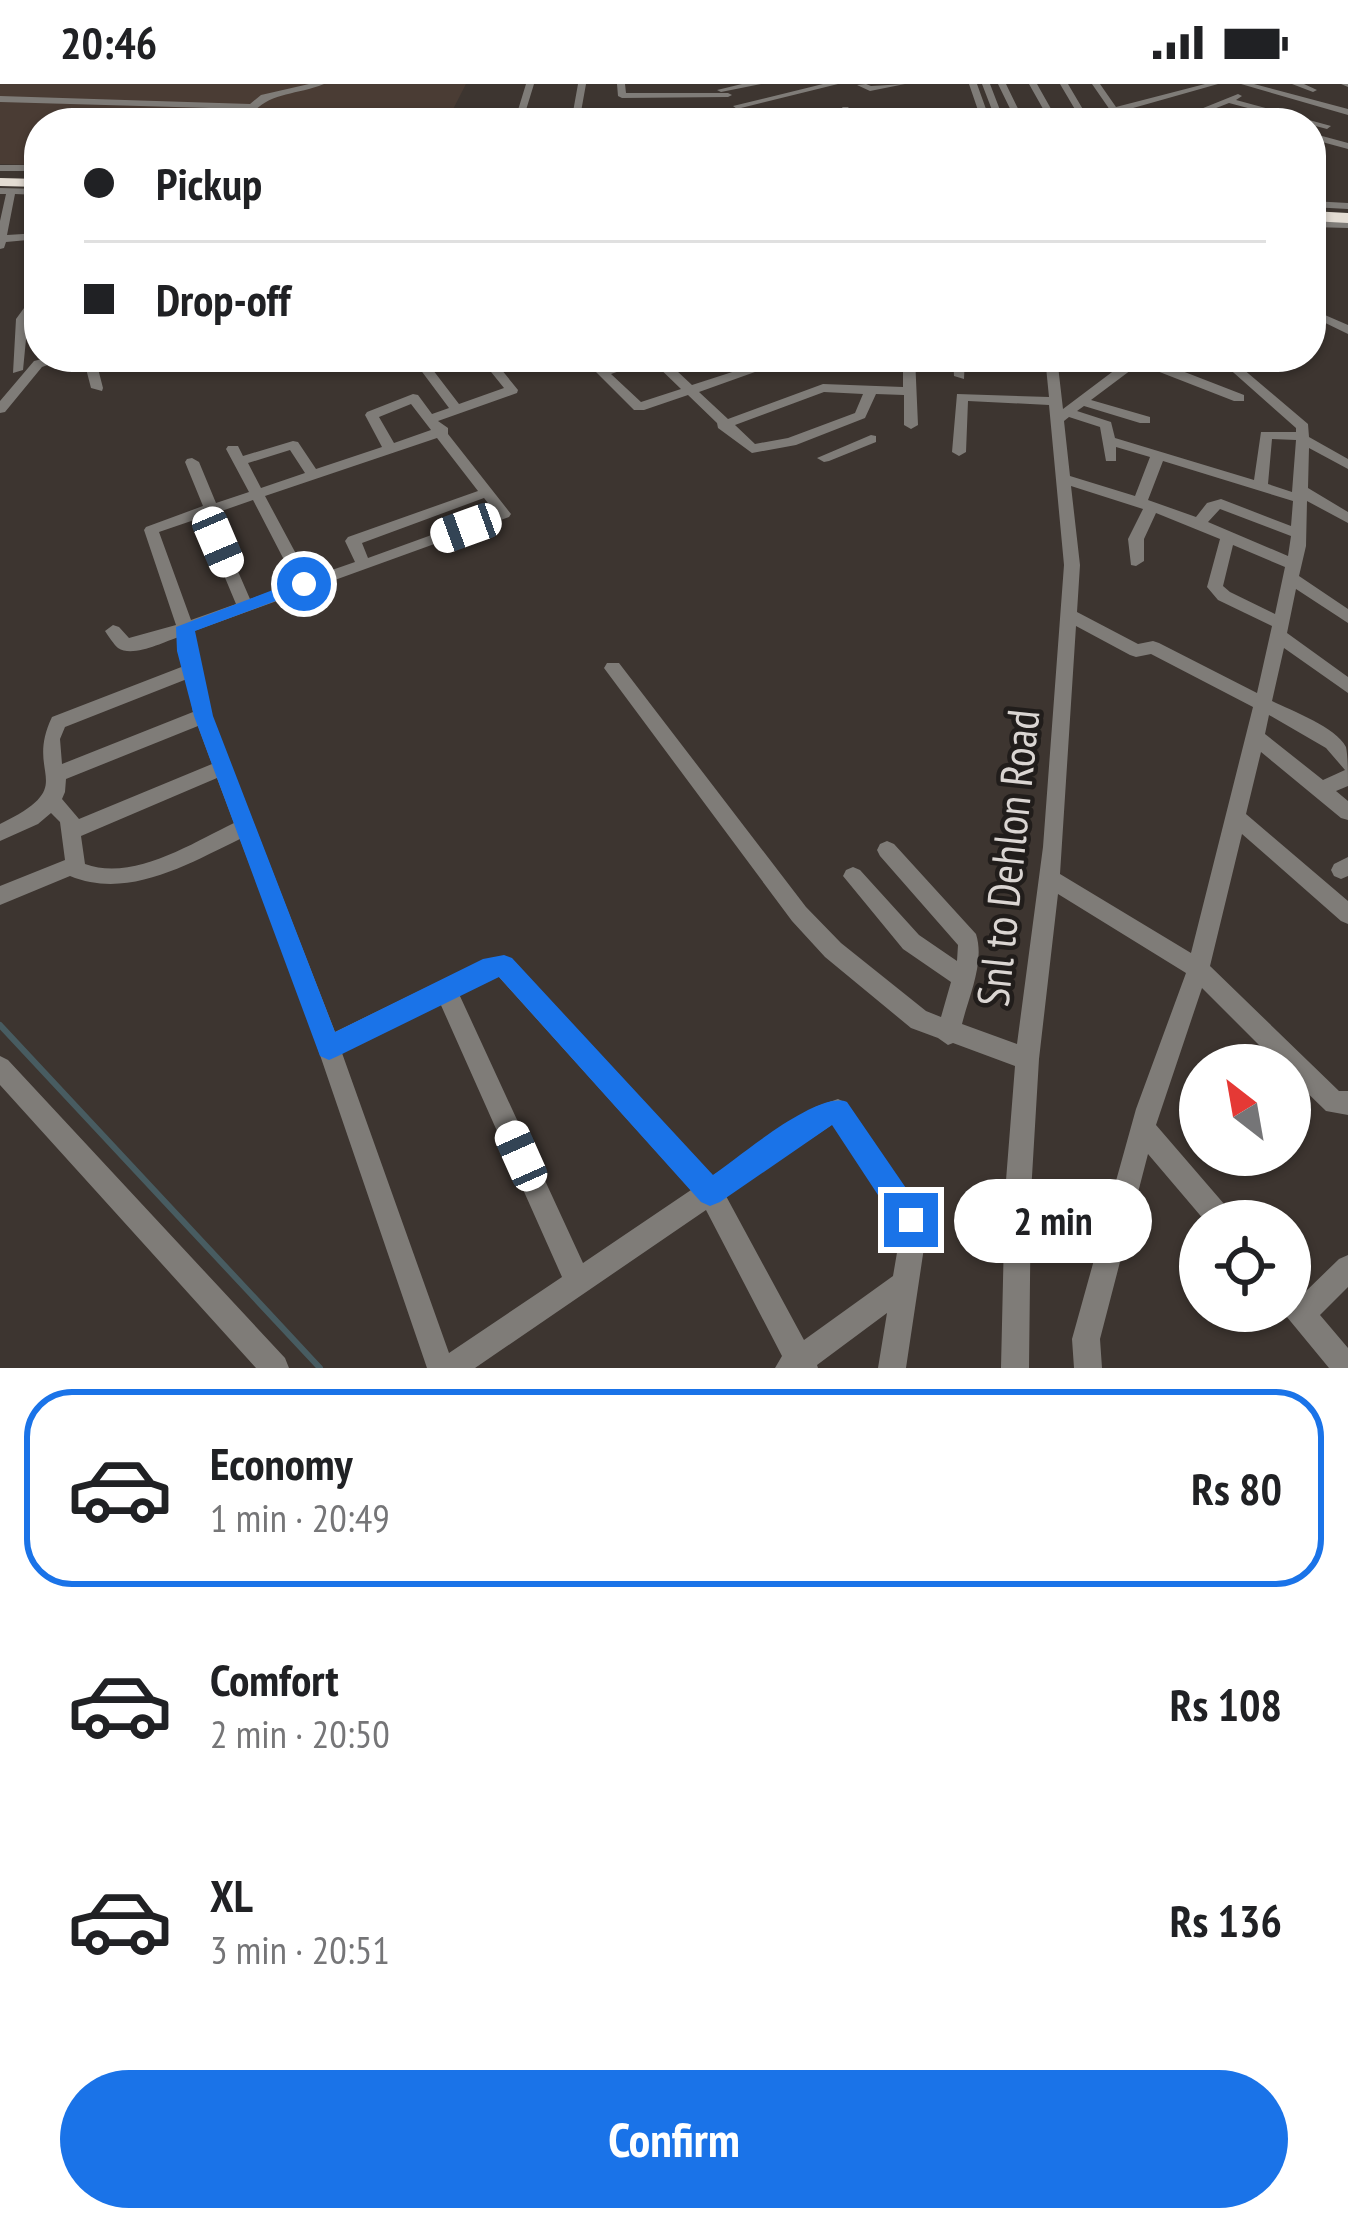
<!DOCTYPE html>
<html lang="en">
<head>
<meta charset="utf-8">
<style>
	:root { --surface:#fff; --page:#f6f6f6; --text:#202124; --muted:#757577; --line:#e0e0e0; --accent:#1a73e8 }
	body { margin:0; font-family:"PT Sans Narrow",sans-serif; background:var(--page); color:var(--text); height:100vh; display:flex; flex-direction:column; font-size:45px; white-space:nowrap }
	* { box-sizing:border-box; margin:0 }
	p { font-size:39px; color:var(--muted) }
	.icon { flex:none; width:66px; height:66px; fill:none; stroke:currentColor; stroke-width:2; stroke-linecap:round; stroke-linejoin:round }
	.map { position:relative; height:1284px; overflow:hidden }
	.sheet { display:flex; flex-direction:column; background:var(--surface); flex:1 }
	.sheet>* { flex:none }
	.guide { position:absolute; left:24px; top:24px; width:1302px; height:264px; border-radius:48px; box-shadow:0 3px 9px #0004; display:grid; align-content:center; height:264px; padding:0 60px; background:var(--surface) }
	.needle { width:78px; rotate:329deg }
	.controls { position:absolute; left:1179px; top:960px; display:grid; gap:24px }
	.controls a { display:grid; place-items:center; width:132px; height:132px; border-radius:50%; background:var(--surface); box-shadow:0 3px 9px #0004; font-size:60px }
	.end { position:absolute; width:54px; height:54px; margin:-27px; border:15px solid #1a73e8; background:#fff; box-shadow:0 0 0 6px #fff }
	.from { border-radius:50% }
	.bubble { position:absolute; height:84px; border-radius:42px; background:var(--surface); box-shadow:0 3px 9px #0004; font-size:39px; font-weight:700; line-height:84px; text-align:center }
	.car { position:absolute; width:36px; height:72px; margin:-36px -18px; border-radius:15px; box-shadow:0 0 9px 3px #0007; background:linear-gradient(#fff 24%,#345 0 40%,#fff 0 76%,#345 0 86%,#fff 0) }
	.guide b { display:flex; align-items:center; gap:42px; height:114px; font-size:45px }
	.guide b+b { border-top:3px solid var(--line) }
	.guide i { width:30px; height:30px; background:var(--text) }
	ul { padding:21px 0 0; list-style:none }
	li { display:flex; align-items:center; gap:36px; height:198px; margin:0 24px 18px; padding:0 36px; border:6px solid transparent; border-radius:48px }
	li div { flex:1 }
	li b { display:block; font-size:45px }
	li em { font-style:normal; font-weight:700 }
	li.selected { border-color:var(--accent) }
	li>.icon { width:108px; height:108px; stroke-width:1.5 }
	.action { display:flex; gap:24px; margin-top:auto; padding:24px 60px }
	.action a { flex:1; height:138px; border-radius:72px; background:var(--accent); color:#fff; font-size:48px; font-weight:700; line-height:138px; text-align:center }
	.status { display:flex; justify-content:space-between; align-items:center; height:84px; padding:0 60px; background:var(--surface); direction:ltr }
	.status svg { height:33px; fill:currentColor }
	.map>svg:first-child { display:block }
</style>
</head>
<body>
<div class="status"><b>20:46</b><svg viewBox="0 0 49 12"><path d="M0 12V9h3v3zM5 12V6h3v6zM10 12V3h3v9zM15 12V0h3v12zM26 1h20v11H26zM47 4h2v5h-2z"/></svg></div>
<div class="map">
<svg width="1348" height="1284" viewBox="0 0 1348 1284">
	<rect width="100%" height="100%" fill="#3d3530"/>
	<path fill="#4a3c34" d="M 0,0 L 466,0 L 446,39 L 39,39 L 39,81 L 0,80 Z"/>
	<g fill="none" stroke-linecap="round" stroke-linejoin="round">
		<path stroke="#485c61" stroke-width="6" d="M 0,941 L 320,1284"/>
		<path fill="#7f7c78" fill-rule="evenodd" d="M 309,0 L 324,0 C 292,13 266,6 245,39 L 237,39 L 245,25 L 0,18 L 0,12 L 250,20 L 261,11 Z
			M 526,0 L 534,0 L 522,39 L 514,39 Z
			M 578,0 L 586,0 L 579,39 L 571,39 Z
			M 617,0 L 625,0 L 626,9 L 728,9 L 732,11 L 728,13 L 622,14 L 618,12 Z
			M 742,0 L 761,0 L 721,8 L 717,6 Z
			M 823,0 L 838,0 L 737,25 L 733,22 Z
			M 866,0 L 871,2 L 905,0 L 870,7 L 857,1 Z
			M 969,0 L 977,0 L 991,39 L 909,39 L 905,36 L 909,33 L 981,35 Z
			M 982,0 L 990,0 L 1005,39 L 997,39 Z
			M 998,0 L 1006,0 L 1025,39 L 1017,39 Z
			M 1029,0 L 1037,0 L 1059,39 L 1051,39 Z
			M 1060,0 L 1068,0 L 1091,39 L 1083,39 Z
			M 1092,0 L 1100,0 L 1116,23 L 1205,0 L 1218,0 L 1119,28 L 1127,39 L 1119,39 Z
			M 1241,0 L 1254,0 L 1348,25 L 1348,31 Z
			M 1292,0 L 1304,0 L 1317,6 L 1313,8 Z
			M 1341,0 L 1348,0 L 1348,3 Z
			M 1238,10 L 1242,12 L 1236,16 L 1331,42 L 1327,45 L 1229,19 L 1178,39 L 1166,39 Z
			M 842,23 L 848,23 L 861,39 L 852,39 Z
			M 743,29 L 746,34 L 657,37 L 653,34 L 657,31 Z
			M 1242,31 L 1249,33 L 1240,39 L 1229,39 Z
			M 1311,49 L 1348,59 L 1348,65 L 1311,55 Z
			M 0,81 L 39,81 L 39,87 L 0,87 Z
			M 0,104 L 39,105 L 39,111 L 15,110 L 7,151 L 39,149 L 39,155 L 6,158 L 4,164 L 0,165 L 0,137 L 6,110 L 0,110 Z
			M 1311,117 L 1348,119 L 1348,125 L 1311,123 Z
			M 1311,137 L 1348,138 L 1348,144 L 1311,143 Z
			M 39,208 L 39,219 L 28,235 L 23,286 L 13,289 L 16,235 L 35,209 Z
			M 1311,225 L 1348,241 L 1348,250 L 1311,232 Z
			M 50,273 L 70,273 L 42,283 L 5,328 L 0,329 L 0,317 L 34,277 Z
			M 83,273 L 95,273 L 103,304 L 102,307 L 91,304 Z
			M 411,273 L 423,273 L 459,320 L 504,304 L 479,273 L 492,273 L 496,278 L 512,273 L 531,273 L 501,285 L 518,306 L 517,309 L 438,337 L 448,344 L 448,350 L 511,430 L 509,433 L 194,547 L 212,632 L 335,948 L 483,876 L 504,872 L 512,875 L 712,1092 L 815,1023 L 838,1015 L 846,1019 L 924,1136 L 925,1157 L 906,1284 L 878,1284 L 887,1229 L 817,1281 L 818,1284 L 775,1284 L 782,1272 L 706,1126 L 475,1284 L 427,1284 L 307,933 L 240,755 C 188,780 128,816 70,792 L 0,821 L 0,802 L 65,776 L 60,738 L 51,729 L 38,740 L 0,757 L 0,740 C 82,700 23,693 52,633 L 184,582 L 179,553 C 163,558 133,574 118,564 C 115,562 107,550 105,547 L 113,541 L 119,543 L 129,554 L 176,541 L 144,446 L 146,443 L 203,422 L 185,378 L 187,375 L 192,374 L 199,378 L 216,419 L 249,408 L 226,365 L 228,362 L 238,362 L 243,372 L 293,357 L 298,358 L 316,385 L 382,363 L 365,331 L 367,328 L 413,310 L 418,311 L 432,330 L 449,324 ZM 411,320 L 431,346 L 394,359 L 379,333 ZM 437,354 L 478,407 L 348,453 L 345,457 L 355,478 L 309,494 L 265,412 ZM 290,366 L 305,389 L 261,404 L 248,379 ZM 484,414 L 495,428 L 368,474 L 362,459 ZM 253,416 L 296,499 L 250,515 L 213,430 ZM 200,434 L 236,520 L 191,536 L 159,448 ZM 187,595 L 193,628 L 62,680 L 60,655 L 65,643 ZM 198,642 L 212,680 L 79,735 L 62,715 L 65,708 L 66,695 ZM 217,694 L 234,739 C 192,759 133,798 85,780 L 81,752 ZM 493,893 L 499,893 L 691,1106 L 583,1179 L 459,910 ZM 440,919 L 562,1193 L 449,1269 L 342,969 ZM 833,1040 L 898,1140 L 899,1157 L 893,1192 L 804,1256 L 726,1112 Z
			M 581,273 L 594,273 L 604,284 L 637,273 L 662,273 L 692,301 L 779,273 L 797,273 L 699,308 L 728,335 L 823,300 L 903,303 L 903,273 L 915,273 L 918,341 L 911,345 L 904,341 L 904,311 L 876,310 L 865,334 L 796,361 L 752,369 L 718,344 L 717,339 L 688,311 L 644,326 L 634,326 ZM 651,276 L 681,305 L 641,318 L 611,290 ZM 824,308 L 863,310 L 855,329 L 788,354 L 755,360 L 735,341 Z
			M 953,273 L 965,273 L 964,295 L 954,292 Z
			M 1045,273 L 1057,273 L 1063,325 L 1132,273 L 1146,273 L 1244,311 L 1244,317 L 1234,317 L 1139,280 L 1091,316 L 1150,333 L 1150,339 L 1140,339 L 1084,322 L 1077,327 L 1111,338 L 1115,354 L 1254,396 L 1261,348 L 1296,348 L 1296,344 L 1216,273 L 1229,273 L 1308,340 L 1309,353 L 1348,375 L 1348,385 L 1309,364 L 1308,404 L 1348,428 L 1348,439 L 1307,417 L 1306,462 L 1299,492 L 1348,525 L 1348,539 L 1296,505 L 1287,549 L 1348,593 L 1348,609 L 1284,564 L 1272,617 C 1292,627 1336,643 1346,663 C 1348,673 1348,690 1348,702 L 1336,707 L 1348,717 L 1348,736 L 1341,734 L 1261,668 L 1246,730 L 1348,817 L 1348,840 L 1341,837 L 1242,750 L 1210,882 L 1339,1007 L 1348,1007 L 1348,1031 L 1326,1027 L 1290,992 L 1290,981 L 1279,981 L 1202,904 L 1156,1041 L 1231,1128 L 1235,1137 L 1205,1137 L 1148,1070 L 1100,1255 L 1102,1284 L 1074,1284 L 1072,1255 L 1136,1025 L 1186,889 L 1058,810 L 1039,975 L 1031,1109 L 1029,1284 L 1001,1284 L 1005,1109 L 1015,982 L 953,959 L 948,961 L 938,954 L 911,944 L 825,873 L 792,837 L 604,584 L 607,579 L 619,579 L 806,823 L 841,859 L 926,927 L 941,933 L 951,898 L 903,865 L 843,792 L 846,786 L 853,783 L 860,786 L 919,851 L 957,877 L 958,861 L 880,772 L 877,766 L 880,760 L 887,757 L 894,760 L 976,850 C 985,878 969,912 962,940 L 1017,960 L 1043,763 L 1064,481 L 1049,321 L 968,317 L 966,368 L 959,372 L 952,368 L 957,310 L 1049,313 ZM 1069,333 L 1100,343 L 1106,377 L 1116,377 L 1116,363 L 1150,373 L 1135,412 L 1070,392 L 1064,337 ZM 1272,355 L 1296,356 L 1292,408 L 1268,400 ZM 1163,377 L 1293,417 L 1291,442 L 1221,415 L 1207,419 L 1196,433 L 1148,416 ZM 1071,402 L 1143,425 L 1128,455 L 1131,481 L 1136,482 L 1144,477 L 1144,455 L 1156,429 L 1220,455 L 1207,503 L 1218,516 L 1272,542 L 1257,609 L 1159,559 L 1153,557 L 1138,560 L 1077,528 L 1080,481 ZM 1220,425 L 1291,452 L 1288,472 L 1208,438 ZM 1233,461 L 1285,483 L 1275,530 L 1230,508 L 1223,502 ZM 1076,542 L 1130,571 L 1136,573 L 1151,570 L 1253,623 L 1191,869 L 1060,790 ZM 1269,631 L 1326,664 L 1345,686 L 1323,696 L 1265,650 Z
			M 871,351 L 876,352 L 876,358 L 829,377 L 824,378 L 817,374 Z
			M 1348,773 L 1348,792 L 1341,795 L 1334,792 L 1331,786 L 1334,780 Z
			M 0,972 L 8,976 L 285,1274 L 289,1284 L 256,1284 L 0,1001 Z
			M 1348,1171 L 1348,1203 L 1320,1231 L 1348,1264 L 1348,1284 L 1329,1284 L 1282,1227 L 1290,1227 L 1290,1203 L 1303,1210 L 1339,1175 Z"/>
		<path fill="#e3dcd3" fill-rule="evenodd" d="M 0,94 L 39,95 L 39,103 L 0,102 Z
			M 1311,127 L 1348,129 L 1348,139 L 1311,137 Z"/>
	</g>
	<path fill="#1a73e8" d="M 304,494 L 310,496 L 310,504 L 195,547 L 213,632 L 335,948 L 483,875 L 504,871 L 512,874 L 713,1091 C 739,1073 818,1006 847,1018 L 921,1126 L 925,1136 L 921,1146 L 911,1150 L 901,1146 L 832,1041 L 720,1118 L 710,1122 L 701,1118 L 499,893 L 338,972 L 329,976 L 320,972 L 194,632 L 177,567 L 176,543 Z"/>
	<g text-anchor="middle" stroke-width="9" stroke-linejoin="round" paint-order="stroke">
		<g font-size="45" fill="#dad5d2" stroke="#211d1b">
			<text transform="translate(1008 774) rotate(-84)" y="16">Snl to Dehlon Road</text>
		</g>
	</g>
</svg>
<div class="controls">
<a><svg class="needle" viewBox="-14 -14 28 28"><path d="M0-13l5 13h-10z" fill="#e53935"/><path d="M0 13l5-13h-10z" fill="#757577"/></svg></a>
<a><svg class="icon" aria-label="locate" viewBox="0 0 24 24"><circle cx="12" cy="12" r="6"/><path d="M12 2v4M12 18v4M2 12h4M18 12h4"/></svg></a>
</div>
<i class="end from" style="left:304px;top:500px"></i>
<i class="end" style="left:911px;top:1136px"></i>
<div class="bubble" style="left:954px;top:1095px;width:198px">2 min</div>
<i class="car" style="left:466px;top:444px;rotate:250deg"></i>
<i class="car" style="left:218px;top:458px;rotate:157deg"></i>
<i class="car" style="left:521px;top:1072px;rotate:336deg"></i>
<div class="guide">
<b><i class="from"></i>Pickup</b>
<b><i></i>Drop-off</b>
</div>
</div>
<section class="sheet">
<ul>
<li class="selected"><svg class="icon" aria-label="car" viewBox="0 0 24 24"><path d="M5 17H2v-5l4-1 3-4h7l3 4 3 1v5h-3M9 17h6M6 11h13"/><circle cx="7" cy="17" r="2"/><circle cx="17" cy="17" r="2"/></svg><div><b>Economy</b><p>1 min · 20:49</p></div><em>Rs 80</em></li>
<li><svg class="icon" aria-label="car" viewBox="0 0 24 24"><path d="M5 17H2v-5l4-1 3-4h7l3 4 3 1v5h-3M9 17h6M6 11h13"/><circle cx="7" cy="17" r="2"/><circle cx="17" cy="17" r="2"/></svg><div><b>Comfort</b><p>2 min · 20:50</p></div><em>Rs 108</em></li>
<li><svg class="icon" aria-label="car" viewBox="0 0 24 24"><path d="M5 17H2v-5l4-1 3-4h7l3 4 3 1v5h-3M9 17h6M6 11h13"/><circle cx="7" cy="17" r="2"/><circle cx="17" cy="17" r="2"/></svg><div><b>XL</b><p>3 min · 20:51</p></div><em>Rs 136</em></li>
</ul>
<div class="action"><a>Confirm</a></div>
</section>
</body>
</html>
